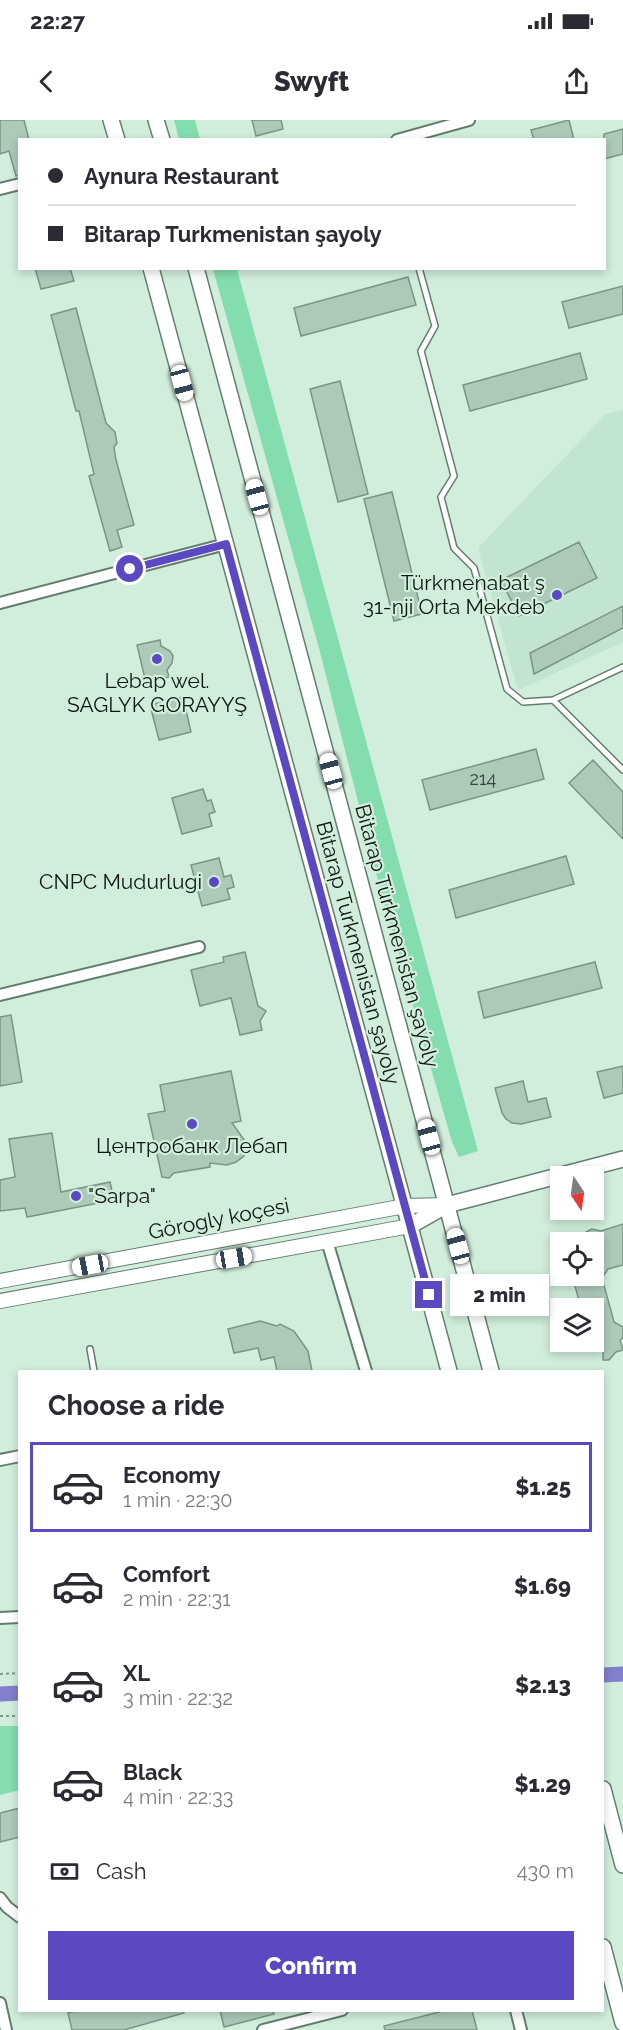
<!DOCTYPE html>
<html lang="en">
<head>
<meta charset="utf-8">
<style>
	:root { --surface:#fff; --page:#f7f7f7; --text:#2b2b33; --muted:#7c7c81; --line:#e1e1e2; --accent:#5a49c1 }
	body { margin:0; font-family:Raleway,sans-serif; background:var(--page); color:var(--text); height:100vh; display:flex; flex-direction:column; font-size:22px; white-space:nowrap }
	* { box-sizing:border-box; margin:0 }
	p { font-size:20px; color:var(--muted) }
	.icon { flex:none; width:33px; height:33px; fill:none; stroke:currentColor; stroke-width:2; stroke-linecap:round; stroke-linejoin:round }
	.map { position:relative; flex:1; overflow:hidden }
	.drawer { position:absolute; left:18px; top:1250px; width:586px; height:642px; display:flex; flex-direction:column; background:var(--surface); border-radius:0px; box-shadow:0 3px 9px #0003 }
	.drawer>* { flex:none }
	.hud { position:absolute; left:18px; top:18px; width:588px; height:132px; border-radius:0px; box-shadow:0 3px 9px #0003; display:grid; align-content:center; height:132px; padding:0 30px; background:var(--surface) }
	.needle { width:39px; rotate:167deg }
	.fabs { position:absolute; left:550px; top:1046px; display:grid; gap:12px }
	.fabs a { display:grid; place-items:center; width:54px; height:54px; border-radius:0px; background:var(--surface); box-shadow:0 3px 9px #0003; font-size:30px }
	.end { position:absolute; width:27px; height:27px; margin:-14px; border:8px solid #5a49c1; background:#fff; box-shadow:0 0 0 3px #fff }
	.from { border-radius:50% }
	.bubble { position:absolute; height:42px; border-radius:0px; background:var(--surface); box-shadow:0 3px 9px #0003; font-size:20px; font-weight:800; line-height:42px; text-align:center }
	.car { position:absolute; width:18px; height:36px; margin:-18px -9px; border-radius:8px; box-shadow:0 0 4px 2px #0007; background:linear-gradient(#fff 24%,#345 0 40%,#fff 0 76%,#345 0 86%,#fff 0) }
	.hud b { display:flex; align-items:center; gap:21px; height:57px; font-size:22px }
	.hud b+b { border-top:2px solid var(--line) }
	.hud i { width:15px; height:15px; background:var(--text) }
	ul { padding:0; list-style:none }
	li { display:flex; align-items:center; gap:18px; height:90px; margin:0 12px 9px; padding:0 18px; border:3px solid transparent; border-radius:0px }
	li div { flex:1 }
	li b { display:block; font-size:22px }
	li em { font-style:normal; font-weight:800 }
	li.selected { border-color:var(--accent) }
	li>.icon { width:54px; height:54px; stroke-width:1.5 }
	h2 { padding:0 30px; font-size:27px; line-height:72px }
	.pay { display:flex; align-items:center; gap:15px; height:66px; padding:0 30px; font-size:22px }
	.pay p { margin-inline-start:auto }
	.action { display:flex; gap:12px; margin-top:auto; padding:12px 30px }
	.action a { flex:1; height:69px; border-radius:0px; background:var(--accent); color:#fff; font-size:24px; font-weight:800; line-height:69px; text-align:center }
	.status { display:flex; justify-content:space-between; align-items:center; height:42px; padding:0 30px; background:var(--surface); direction:ltr }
	.status svg { height:16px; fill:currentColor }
	header { display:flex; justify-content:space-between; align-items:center; height:78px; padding:0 30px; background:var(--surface); font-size:27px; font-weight:800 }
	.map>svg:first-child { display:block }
</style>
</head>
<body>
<div class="status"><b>22:27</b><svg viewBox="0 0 49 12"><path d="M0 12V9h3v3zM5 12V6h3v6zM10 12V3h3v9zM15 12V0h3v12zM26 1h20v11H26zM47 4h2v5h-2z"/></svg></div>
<header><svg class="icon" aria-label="back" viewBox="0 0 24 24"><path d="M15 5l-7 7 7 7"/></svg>Swyft<svg class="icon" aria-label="share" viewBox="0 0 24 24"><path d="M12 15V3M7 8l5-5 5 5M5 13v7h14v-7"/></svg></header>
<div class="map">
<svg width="623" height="1910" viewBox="0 0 623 1910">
	<rect width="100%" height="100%" fill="#d1eddc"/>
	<path fill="#c1e5d0" d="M 623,290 L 623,522 L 518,570 L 478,428 L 606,294 Z"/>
	<path fill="#84ddaf" d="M 174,0 L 195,0 L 200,19 L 179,19 Z
		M 213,149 L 237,149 L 478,1031 L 459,1037 L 452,1022 L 383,780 L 319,528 Z
		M 0,1606 L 19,1606 L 20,1670 L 0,1675 Z"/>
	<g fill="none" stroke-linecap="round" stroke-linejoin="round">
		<path stroke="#827fcd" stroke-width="15" d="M 603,1555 L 623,1554
			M 0,1574 L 20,1573"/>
	</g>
	<path fill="#adc9b8" stroke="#7a9585" stroke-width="1.5" d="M 0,0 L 24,0 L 29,20 L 20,20 L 20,55 L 16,56 L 9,31 L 0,34 Z
		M 252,0 L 281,0 L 283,9 L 256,16 Z
		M 569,0 L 574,20 L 534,20 L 531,10 Z
		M 623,9 L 623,34 L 604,39 L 604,14 Z
		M 35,148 L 70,148 L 74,161 L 41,169 Z
		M 408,157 L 416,185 L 301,216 L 294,188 Z
		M 623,166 L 623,194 L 569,208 L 562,182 Z
		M 76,188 L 106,303 L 115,312 L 117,323 L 114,327 L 116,340 L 134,405 L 117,410 L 122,427 L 110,431 L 89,356 L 94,354 L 79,291 L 76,291 L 51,195 Z
		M 580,233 L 587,259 L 470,291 L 463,265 Z
		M 340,261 L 368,374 L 338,382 L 310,269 Z
		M 392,372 L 422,494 L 394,501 L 364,379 Z
		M 579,422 L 597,458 L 519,496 L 501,460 Z
		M 623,486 L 623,508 L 534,554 L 530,533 Z
		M 160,520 L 161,526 L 170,531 L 173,536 L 172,543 L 167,550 L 169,557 L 146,563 L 137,525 Z
		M 183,577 L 191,612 L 159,620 L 150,585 Z
		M 536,629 L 544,659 L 430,690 L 422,660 Z
		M 593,640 L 623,672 L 623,719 L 569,663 Z
		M 203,669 L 207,681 L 211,680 L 215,692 L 209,694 L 212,706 L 182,714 L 172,678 Z
		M 566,736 L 574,764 L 456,798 L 449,770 Z
		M 219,738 L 224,757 L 231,755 L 234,767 L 227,769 L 230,779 L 202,786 L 191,745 Z
		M 245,832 L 258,886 L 266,891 L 260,901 L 262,910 L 240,915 L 231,878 L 200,886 L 191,850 L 224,842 L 223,837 Z
		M 595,842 L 602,868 L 484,898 L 478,872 Z
		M 11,895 L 22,962 L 0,966 L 0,897 Z
		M 623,946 L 623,973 L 604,978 L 597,952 Z
		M 231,951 L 241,1001 L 232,1003 L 245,1021 L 244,1036 L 236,1042 L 227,1045 L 210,1043 L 210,1047 L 174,1053 L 169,1058 L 162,1057 L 148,994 L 165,991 L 160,965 Z
		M 523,961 L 528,982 L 546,978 L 551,997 L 521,1004 L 512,1003 L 506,999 L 502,993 L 495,968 Z
		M 52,1013 L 61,1072 L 110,1062 L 114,1080 L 27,1097 L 25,1088 L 0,1091 L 0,1060 L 15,1057 L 9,1019 Z
		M 623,1104 L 623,1145 L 608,1149 L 602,1158 L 614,1202 L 623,1207 L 623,1218 L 620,1220 L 623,1230 L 616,1232 L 609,1240 L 603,1240 L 603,1226 L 594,1226 L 594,1188 L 581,1188 L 572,1155 L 594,1155 L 594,1122 L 588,1122 L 586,1112 L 592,1109 L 601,1111 Z
		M 260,1201 L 277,1206 L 280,1204 L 294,1211 L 308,1231 L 312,1251 L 277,1251 L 274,1237 L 261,1240 L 258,1228 L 234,1233 L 228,1209 Z
		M 20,1688 L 20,1717 L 0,1722 L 0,1693 Z
		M 79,1890 L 184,1890 L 184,1893 L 124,1910 L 72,1910 L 68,1893 Z
		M 220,1890 L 273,1890 L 274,1894 L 224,1907 Z
		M 447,1890 L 472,1890 L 477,1910 L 385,1910 L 384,1906 Z"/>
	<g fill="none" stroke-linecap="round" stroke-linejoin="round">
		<g stroke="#637d6e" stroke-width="8">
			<path id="service" d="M 419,148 L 435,206 L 421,231 L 454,356 L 441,377 L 454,428 L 474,448 L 507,569 L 523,582 L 553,580 L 623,650
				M 553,580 L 623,547
				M 90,1229 L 94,1251"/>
		</g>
		<g stroke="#637d6e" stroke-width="14">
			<path id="minor" d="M 397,20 L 469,0
				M 0,69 L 20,64
				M 0,483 L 226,424
				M 0,875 L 199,827
				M 327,1121 L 366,1251
				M 0,1340 L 20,1336
				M 0,1498 L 20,1497
				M 0,1778 L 7,1787 L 20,1797
				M 0,1883 L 6,1910
				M 516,1890 L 521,1910
				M 263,1910 L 342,1890"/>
		</g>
		<g stroke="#637d6e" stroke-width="16">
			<path id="tertiary" d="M 0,1161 L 405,1086 L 447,1085
				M 0,1181 L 410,1106"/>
		</g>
		<g stroke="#637d6e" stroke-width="18">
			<path id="secondary" d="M 111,0 L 117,20
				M 156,0 L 162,20
				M 151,148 L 449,1251
				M 196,148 L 491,1251
				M 410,1106 L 447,1085 L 623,1039
				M 603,1669 L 623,1745
				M 603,1827 L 623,1903"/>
		</g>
		<path stroke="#82978a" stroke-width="2" stroke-dasharray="3 3" stroke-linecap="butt" d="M 0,1554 L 20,1553
			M 0,1596 L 20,1596"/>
		<use href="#service" stroke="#fff" stroke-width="5"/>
		<use href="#minor" stroke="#fff" stroke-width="10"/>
		<use href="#tertiary" stroke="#fff" stroke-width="14"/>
		<use href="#secondary" stroke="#fff" stroke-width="15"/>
	</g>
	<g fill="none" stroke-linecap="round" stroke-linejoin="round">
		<path stroke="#5a49c1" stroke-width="8" d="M 130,449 L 226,424 L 429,1175"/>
	</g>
	<g fill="#5a49c1" stroke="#d1eddc" stroke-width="2">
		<circle cx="557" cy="475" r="6"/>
		<circle cx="157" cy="539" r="6"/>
		<circle cx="214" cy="762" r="6"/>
		<circle cx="192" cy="1004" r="6"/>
		<circle cx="76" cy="1076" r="6"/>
	</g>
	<g text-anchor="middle" stroke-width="4.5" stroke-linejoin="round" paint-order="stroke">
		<g font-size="18" fill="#35443b">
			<text x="483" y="665">214</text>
		</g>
		<g font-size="21" fill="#0d1711" stroke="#d1eddc" text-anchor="end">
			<text x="545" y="470">Türkmenabat ş<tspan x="545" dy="24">31-nji Orta Mekdeb</tspan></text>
			<text x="157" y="568" text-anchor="middle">Lebap wel.<tspan x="157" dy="24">SAGLYK GORAYYŞ</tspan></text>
			<text x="202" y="769">CNPC Mudurlugi</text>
			<text x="192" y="1033" text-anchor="middle">Центробанк Лебап</text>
			<text x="88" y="1083" text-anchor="start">"Sarpa"</text>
		</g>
		<g font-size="21" fill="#0d1711" stroke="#d1eddc">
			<text transform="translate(397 816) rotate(75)" y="7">Bitarap Türkmenistan şaýoly</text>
			<text transform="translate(358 833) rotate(75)" y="7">Bitarap Turkmenistan şayoly</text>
			<text transform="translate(219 1099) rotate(-11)" y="7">Görogly koçesi</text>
		</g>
	</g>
</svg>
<div class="fabs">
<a><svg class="needle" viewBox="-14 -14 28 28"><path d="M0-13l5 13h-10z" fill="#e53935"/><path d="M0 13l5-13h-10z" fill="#7c7c81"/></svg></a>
<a><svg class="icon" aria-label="locate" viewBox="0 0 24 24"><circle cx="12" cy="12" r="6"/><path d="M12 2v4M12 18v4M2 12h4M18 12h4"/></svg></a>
<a><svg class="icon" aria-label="layers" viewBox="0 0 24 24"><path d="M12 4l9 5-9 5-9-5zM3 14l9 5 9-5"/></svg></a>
</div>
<i class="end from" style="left:130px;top:449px"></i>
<i class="end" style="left:429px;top:1175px"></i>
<div class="bubble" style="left:450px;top:1154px;width:99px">2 min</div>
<i class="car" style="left:182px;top:263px;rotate:165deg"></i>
<i class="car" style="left:257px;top:377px;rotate:345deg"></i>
<i class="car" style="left:331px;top:651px;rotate:345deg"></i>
<i class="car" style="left:429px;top:1017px;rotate:345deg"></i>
<i class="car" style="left:458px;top:1126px;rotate:345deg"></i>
<i class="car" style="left:234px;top:1138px;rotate:80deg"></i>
<i class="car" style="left:90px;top:1145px;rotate:259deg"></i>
<div class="hud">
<b><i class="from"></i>Aynura Restaurant</b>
<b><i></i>Bitarap Turkmenistan şayoly</b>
</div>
<section class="drawer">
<h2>Choose a ride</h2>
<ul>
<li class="selected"><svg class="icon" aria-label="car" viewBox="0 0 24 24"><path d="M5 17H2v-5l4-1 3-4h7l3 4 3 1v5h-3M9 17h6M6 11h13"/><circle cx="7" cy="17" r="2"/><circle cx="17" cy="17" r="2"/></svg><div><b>Economy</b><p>1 min · 22:30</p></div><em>$1.25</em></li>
<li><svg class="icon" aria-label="car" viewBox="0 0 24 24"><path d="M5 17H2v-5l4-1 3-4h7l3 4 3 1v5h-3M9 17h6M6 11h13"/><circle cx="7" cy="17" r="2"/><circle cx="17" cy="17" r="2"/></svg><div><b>Comfort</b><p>2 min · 22:31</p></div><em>$1.69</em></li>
<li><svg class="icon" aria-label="car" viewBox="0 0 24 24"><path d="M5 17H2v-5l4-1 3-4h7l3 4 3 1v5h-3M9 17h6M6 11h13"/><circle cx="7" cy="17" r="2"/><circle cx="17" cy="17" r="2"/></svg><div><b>XL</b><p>3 min · 22:32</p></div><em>$2.13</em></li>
<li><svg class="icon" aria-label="car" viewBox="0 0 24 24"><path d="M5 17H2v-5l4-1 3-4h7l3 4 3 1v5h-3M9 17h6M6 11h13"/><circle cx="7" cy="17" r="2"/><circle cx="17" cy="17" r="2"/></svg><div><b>Black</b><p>4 min · 22:33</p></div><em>$1.29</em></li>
</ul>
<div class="pay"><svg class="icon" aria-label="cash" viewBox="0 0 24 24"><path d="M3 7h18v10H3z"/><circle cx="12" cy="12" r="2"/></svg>Cash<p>430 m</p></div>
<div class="action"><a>Confirm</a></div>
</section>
</div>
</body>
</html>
